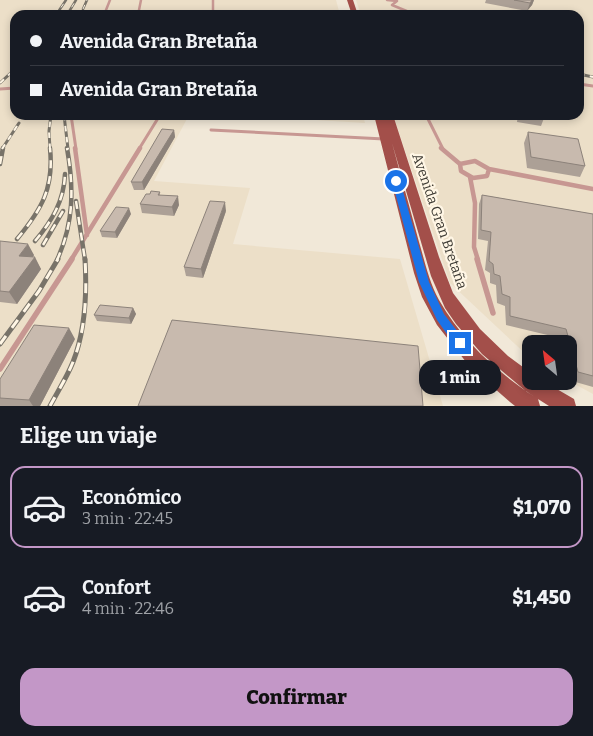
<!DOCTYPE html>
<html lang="es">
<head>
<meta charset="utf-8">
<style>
	:root { --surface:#171b24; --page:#242831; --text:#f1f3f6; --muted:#9ea1a6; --line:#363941; --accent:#c397c7 }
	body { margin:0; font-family:Bitter,serif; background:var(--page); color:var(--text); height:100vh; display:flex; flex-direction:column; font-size:19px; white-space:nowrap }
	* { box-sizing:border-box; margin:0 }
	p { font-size:16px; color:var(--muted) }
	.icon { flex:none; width:28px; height:28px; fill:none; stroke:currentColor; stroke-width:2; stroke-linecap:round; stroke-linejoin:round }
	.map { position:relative; height:406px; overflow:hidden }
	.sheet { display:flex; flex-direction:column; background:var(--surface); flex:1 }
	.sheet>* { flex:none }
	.banner { position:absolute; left:10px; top:10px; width:574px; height:110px; border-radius:15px; box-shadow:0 2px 8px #0003; display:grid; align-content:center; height:110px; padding:0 20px; background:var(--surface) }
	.needle { width:32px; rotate:331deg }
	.controls { position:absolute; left:522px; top:335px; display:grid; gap:10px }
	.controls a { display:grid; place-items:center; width:55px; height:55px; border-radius:10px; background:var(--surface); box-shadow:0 2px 8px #0003; font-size:25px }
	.end { position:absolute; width:22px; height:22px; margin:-11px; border:6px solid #1a73e8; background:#fff; box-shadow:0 0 0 2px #fff }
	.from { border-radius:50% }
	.bubble { position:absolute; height:35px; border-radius:15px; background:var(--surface); box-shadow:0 2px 8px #0003; font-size:16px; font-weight:800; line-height:35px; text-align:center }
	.banner b { display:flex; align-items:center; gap:18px; height:48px; font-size:19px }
	.banner b+b { border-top:1px solid var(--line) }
	.banner i { width:12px; height:12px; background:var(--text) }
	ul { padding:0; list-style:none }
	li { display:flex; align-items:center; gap:15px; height:82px; margin:0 10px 8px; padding:0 10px; border:2px solid transparent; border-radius:15px }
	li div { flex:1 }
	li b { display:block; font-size:19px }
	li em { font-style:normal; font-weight:800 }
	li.current { border-color:var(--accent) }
	li>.icon { width:45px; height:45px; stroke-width:1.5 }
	h2 { padding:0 20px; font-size:22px; line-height:60px }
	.primary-button { display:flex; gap:10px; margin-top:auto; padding:10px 20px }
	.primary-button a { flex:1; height:58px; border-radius:15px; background:var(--accent); color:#111; font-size:20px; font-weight:800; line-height:58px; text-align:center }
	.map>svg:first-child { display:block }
</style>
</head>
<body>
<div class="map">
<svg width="593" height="406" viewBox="0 0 593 406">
	<rect width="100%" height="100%" fill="#f1e8d8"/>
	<path fill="#ecdfc8" d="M 0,0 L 336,0 L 340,15 L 15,15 L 15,115 L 189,115 L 154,181 L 250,188 L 233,244 L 400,259 L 443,406 L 0,406 Z
		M 356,0 L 593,0 L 593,394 L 569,381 L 569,344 L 531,344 L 531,359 L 450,283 L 393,115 L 579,115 L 579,15 L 361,15 Z
		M 233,115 L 363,115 L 365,123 Z"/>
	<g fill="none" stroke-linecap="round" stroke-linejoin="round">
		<path stroke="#c79792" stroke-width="2.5" d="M 213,0 L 213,15
			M 387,0 L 397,1
			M 397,1 L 392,5 L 409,12 L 409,15
			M 104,15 L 110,0
			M 138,15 L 141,0"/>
		<path stroke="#c79792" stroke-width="3" d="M 579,84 L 593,86
			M 0,89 L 15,88
			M 71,115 L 76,149
			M 327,115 L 363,115
			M 370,115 L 379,115
			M 426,115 L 443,149
			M 211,130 L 384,139
			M 139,149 L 160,115"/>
		<path stroke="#c79792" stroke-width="4.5" d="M 75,148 L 87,235
			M 441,148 L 460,164
			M 475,161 L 489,169 L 487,176 L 473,178 L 461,171 L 460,164 Z
			M 489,169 L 593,189
			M 470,177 L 475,203 L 474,247 L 478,260
			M 71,260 L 140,148"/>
		<path stroke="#c79792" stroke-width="5.5" d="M 477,259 L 493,313
			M 0,369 L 72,259"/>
		<path fill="#a34f4a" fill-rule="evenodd" d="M 347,0 L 353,0 L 358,15 L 352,15 Z
			M 374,115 L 393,115 L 439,257 L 453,293 L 480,329 L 508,356 L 531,373 L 531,381 L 543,381 L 574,399 L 576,406 L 549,406 L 527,392 L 482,354 L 456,324 L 445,308 L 431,276 L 392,143 C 401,176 410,209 419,242 C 425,262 429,282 439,300 C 463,342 498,373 538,399 L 540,406 L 515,406 L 510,402 L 470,367 L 437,325 L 422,297 L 414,273 Z"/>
		<g stroke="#787369" stroke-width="2.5">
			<path id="rail-far3" d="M 83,9 L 87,0
				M 56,15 L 66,0
				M 67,15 L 76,0"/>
		</g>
		<g stroke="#787369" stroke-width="3">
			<path id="rail-far2" d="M 579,74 L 593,77
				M 0,83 L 15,69
				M 64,115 L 68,149
				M 2,149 L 19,123
				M 50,149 L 49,131 L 51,115"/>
		</g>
		<g stroke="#787369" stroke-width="4.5">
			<path id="rail-far1" d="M 0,164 L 3,148
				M 76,201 L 85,260
				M 17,239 C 42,209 54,188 50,148
				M 35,241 C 52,221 64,201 65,174
				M 43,245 L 63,211
				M 57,260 C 74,223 74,188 67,148"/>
		</g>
		<g stroke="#787369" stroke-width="5">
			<path id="rail" d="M 0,344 L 39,291 L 58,259
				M 50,406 C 58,391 67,377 73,362 C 86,329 87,293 85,259"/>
		</g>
		<use href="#rail-far3" stroke="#fff6e5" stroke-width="1" stroke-dasharray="4.5" stroke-linecap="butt"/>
		<use href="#rail-far2" stroke="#fff6e5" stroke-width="2" stroke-dasharray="5.5" stroke-linecap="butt"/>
		<use href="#rail-far1" stroke="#fff6e5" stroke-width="2.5" stroke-dasharray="8" stroke-linecap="butt"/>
		<use href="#rail" stroke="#fff6e5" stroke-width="3" stroke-dasharray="10" stroke-linecap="butt"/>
	</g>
	<path fill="#aca096" d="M 486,0 L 534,0 L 532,5 L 527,11 L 485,3 Z
		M 518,115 L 545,115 L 544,118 L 541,126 L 517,122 Z
		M 174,130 L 175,137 L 144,190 L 134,190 L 131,182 Z
		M 528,132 L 585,166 L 580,177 L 527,168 L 524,143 Z
		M 160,192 L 160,195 L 179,205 L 174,216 L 142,213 L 140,204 L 150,194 Z
		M 482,195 L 593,214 L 593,387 L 572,381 L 569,370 L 569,344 L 562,344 L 560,338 L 506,325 L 505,306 L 497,303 L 496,285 L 490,283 L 490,273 L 485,270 L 488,241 L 478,239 L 479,204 Z
		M 226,211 L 203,278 L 186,276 L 184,267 Z
		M 131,214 L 117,238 L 102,237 L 100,231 Z
		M 0,241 L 34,255 L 33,257 L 41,269 L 17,304 L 0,302 Z
		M 133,308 L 136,314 L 131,324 L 97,321 L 94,315 Z
		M 75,339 L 40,406 L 0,406 L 0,379 Z"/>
	<path fill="#8c827a" d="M 532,0 L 534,0 L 532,5 L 527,11 L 530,3 Z
		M 174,130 L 175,137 L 144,190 L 142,182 Z
		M 178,196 L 179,205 L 174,216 L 172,207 Z
		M 225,202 L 226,211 L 203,278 L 201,269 Z
		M 129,208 L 131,214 L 117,238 L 115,232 Z
		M 28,244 L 34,255 L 25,268 L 19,256 Z
		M 35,257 L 41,269 L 17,304 L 9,292 Z
		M 133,308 L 136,314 L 131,324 L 129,318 Z
		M 69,328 L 75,339 L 40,406 L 33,406 L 29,400 Z"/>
	<path fill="#c8baae" stroke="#8c827a" d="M 514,0 L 532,0 L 530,3 Z
		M 527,115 L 545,115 L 544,118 Z
		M 162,129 L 174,130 L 142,182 L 131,182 Z
		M 528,132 L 578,139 L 585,166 L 531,157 Z
		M 151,191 L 160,192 L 158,195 L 178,196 L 172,207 L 140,204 L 146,194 L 150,194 Z
		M 482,195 L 593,214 L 593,376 L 578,372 L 566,329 L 510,316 L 510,297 L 502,294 L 500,276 L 494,274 L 493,264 L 489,261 L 491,232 L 481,230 Z
		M 210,201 L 225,202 L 201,269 L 184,267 Z
		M 116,207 L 129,208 L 115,232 L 100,231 Z
		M 0,241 L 28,244 L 19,256 L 35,257 L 9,292 L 0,291 Z
		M 100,305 L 133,308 L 129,318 L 94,315 Z
		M 172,320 L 418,346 L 423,406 L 138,406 Z
		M 34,325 L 69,328 L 29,400 L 0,398 L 0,379 Z"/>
	<path fill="#1a73e8" d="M 393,179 L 400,181 L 429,282 L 444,314 L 464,340 L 465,343 L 464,347 L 456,347 L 437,320 L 419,282 L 392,181 Z"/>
	<g text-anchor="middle" stroke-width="4.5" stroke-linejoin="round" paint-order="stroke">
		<g font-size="14" fill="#3e3b34" stroke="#fff6e5">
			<text transform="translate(440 221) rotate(71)" y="5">Avenida Gran Bretaña</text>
		</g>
	</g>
</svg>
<div class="controls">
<a><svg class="needle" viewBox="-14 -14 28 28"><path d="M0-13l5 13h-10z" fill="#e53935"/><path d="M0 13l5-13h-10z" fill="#9ea1a6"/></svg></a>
</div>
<i class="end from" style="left:396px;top:181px"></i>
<i class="end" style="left:460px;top:343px"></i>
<div class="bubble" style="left:419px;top:360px;width:82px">1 min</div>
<div class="banner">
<b><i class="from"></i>Avenida Gran Bretaña</b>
<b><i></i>Avenida Gran Bretaña</b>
</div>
</div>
<section class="sheet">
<h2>Elige un viaje</h2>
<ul>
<li class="current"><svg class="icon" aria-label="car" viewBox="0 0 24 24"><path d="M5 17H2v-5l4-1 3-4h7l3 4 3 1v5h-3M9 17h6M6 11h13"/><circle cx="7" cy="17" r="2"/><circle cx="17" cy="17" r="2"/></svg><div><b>Económico</b><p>3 min · 22:45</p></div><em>$1,070</em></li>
<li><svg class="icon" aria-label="car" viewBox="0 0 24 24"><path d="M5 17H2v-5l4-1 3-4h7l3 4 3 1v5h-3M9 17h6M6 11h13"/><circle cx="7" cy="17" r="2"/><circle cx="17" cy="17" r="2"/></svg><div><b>Confort</b><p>4 min · 22:46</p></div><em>$1,450</em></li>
</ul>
<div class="primary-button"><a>Confirmar</a></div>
</section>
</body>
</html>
